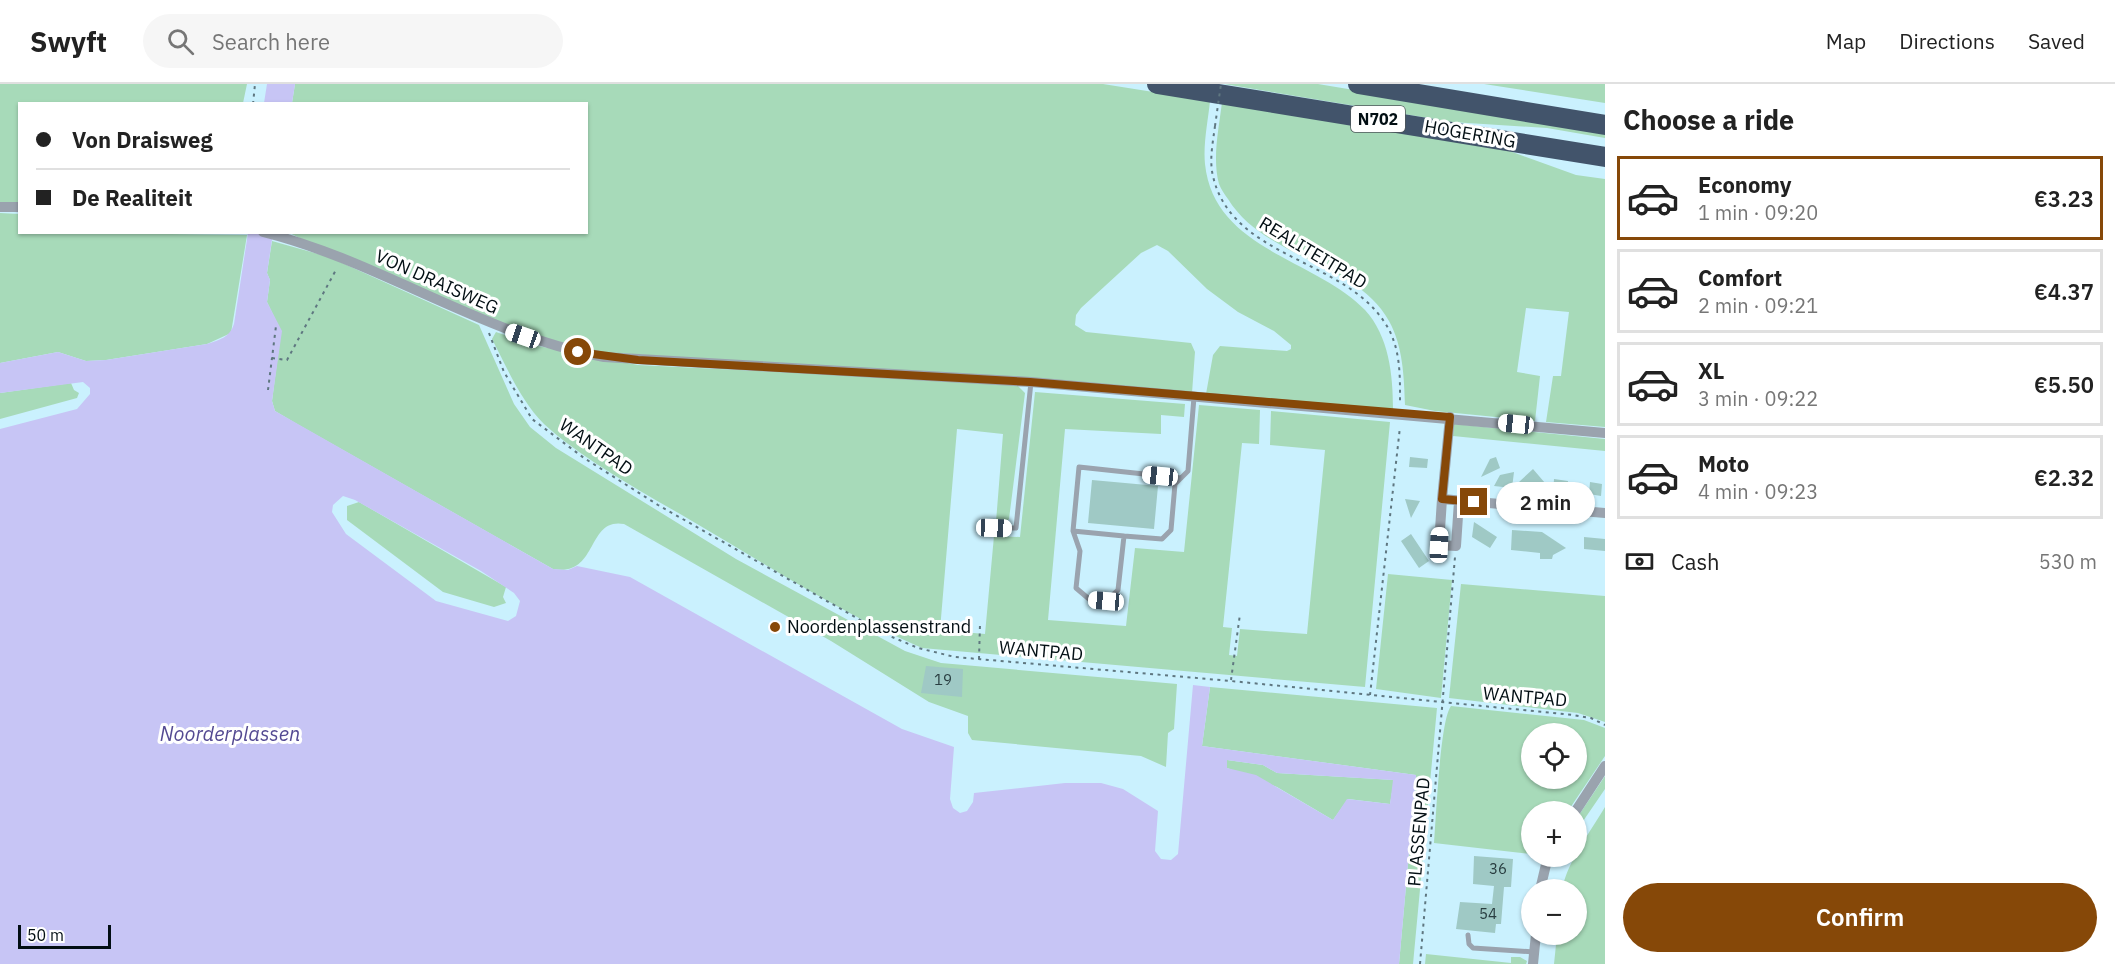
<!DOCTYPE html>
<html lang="en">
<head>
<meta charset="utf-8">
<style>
	:root { --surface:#fff; --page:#f6f6f6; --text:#222; --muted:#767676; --line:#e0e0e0; --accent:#864808 }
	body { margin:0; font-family:"IBM Plex Sans",sans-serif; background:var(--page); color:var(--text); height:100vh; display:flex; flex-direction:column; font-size:22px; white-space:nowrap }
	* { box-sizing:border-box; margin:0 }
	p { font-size:20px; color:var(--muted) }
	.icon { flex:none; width:33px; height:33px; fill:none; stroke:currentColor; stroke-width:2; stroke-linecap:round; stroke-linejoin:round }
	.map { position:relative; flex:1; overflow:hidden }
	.details { display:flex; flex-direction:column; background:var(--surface); width:510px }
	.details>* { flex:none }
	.banner { position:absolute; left:18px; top:18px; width:570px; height:132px; border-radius:0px; box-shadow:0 2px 4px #0004; display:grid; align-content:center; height:132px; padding:0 18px; background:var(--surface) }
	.tools { position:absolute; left:1521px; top:639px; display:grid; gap:12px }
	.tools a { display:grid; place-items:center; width:66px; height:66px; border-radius:50%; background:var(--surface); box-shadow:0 2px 4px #0004; font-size:30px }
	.scale { position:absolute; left:18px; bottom:15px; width:93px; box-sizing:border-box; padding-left:6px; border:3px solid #020e13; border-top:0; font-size:16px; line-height:21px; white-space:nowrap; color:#020e13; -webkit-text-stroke:4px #fff; paint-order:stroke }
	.end { position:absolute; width:27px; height:27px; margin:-14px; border:8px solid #864808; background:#fff; box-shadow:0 0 0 3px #fff }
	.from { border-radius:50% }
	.bubble { position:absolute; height:42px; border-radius:21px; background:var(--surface); box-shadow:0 2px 4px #0004; font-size:20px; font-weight:600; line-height:42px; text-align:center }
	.car { position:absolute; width:18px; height:36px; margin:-18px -9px; border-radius:8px; box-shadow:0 0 4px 2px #0007; background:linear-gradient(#fff 24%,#345 0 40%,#fff 0 76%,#345 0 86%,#fff 0) }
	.banner b { display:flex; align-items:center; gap:21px; height:57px; font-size:22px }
	.banner b+b { border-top:2px solid var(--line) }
	.banner i { width:15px; height:15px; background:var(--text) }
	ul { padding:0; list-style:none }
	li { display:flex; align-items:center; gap:18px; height:84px; margin:0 12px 9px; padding:0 6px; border:3px solid var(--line); border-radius:0px }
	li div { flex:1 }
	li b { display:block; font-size:22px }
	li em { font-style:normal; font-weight:600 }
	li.selected { border-color:var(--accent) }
	li>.icon { width:54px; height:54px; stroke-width:1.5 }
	h2 { padding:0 18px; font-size:27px; line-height:72px }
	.pay { display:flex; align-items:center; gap:15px; height:66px; padding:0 18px; font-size:22px }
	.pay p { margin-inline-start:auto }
	.button { display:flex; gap:12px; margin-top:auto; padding:12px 18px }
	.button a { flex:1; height:69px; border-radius:36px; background:var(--accent); color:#fff; font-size:24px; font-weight:600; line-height:69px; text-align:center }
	header { display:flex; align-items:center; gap:36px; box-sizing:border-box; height:84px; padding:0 30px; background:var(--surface); border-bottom:2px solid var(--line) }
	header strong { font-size:28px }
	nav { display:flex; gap:33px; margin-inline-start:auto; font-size:21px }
	.search { width:420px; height:54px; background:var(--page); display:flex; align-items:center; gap:15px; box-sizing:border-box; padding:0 21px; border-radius:33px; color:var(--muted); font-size:22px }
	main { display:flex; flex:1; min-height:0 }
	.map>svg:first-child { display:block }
</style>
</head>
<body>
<header>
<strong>Swyft</strong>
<div class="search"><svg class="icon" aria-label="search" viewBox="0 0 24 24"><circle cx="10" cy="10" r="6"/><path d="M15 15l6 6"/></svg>Search here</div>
<nav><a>Map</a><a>Directions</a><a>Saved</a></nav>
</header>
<main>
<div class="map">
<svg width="1605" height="880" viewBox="0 0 1605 880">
	<rect width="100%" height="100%" fill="#caf1fe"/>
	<path fill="#a7dab9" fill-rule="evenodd" d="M 0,0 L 247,0 L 243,19 L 20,20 L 19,120 L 0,119 Z
		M 295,0 L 1103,0 L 1210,17 C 1208,37 1203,60 1205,80 C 1214,166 1316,175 1365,226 C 1389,252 1393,291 1393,325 L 1206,310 L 1213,271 L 1220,262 L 1287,267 L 1291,265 L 1291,261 L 1274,247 L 1238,228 L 1207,205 L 1168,167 L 1157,161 L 1141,169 L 1081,224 L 1076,231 L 1075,241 L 1086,248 L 1191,259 L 1195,268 L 1192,309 L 604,268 C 518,253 441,213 362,178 C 341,168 309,160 290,149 L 586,148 L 586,20 L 292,19 Z
		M 1224,0 L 1318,0 L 1605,48 L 1605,54 L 1547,44 L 1452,38 Z
		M 1484,0 L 1605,0 L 1605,19 Z
		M 1222,18 L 1504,65 L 1576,91 L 1605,95 L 1605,343 L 1546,338 L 1553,292 L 1561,292 L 1569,228 L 1526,224 L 1517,288 L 1540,292 L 1535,337 L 1435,327 L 1405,321 C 1404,293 1403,262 1389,237 C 1357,178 1265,175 1228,115 C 1225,111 1221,105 1219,100 C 1212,74 1219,44 1222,18 Z
		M 0,129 L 19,130 L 20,148 L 247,151 L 231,249 L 207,260 L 106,276 L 86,277 L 58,268 L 0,279 Z
		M 272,157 L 329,173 L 479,241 L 514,320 L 530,343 L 556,364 L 736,475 L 905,567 L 941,579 L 1177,600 L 1174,645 L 1168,649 L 1166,683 L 1141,672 L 972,656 L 968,649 L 968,632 L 929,618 L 831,557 L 624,440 C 586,433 599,493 553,485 L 297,340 L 275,327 L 272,317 L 281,247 L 267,218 L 270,196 L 267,189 Z
		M 496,248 L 538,262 L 638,281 L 1016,300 L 1025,309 L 1009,435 L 1005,438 L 996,438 L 1003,350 L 957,345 L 940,546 L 985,550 L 994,452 L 1020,453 L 1035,308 L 1185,320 L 1184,333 L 1161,331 L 1161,350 L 1065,345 L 1048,536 L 1126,542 L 1135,464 L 1184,468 L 1199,321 L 1260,326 L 1259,360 L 1242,359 L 1223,543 L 1232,544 L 1229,571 L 1237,572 L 1240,545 L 1307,550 L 1325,366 L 1270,361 L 1271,327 L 1390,338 L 1365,603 L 922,564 C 842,530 767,481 692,437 C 646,410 583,376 544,340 C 521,317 507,284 492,255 Z
		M 71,299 L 74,306 L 79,309 L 77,314 L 0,335 L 0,309 Z
		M 1454,340 L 1605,355 L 1605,367 L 1453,352 Z
		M 359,418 L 506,503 L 503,513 L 506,519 L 494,523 L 443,508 L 347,436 L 347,422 Z
		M 1388,490 L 1452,496 L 1441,614 L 1376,605 Z
		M 1461,500 L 1605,512 L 1605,638 L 1578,629 L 1449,614 Z
		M 1210,603 L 1437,624 L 1413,880 L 1399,880 L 1416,691 L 1202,662 Z
		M 1451,622 L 1584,636 L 1605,644 L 1605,672 L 1568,727 L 1532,728 L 1531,770 L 1434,759 C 1436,736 1440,636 1451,622 ZM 1532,650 L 1576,650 L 1576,694 L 1532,694 Z
		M 1227,676 L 1263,681 L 1277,689 L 1394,696 L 1390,720 L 1348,715 L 1333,736 L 1277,703 L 1227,684 Z
		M 1605,692 L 1605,705 L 1577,746 L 1577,734 Z
		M 1605,723 L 1605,880 L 1554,880 L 1557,851 L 1576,850 L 1576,806 L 1562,805 C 1569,775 1589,750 1605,723 Z
		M 1426,870 L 1511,879 L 1511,873 L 1520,873 L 1527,877 L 1526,880 L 1425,880 Z"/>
	<path fill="#c7c5f5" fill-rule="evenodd" d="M 267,0 L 295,0 L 292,19 L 264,19 Z
		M 248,149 L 273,149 L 267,189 L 270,196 L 267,218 L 282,247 L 272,317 L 275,327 L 553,485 L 568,486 L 577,482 L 630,493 L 902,645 L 954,663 L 950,715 L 953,724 L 960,729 L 967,727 L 973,718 L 974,709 L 1065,699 L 1101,699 L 1123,705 L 1158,727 L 1155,767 L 1161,775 L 1171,776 L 1178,770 L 1193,601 L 1210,603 L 1202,662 L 1416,691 L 1399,880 L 0,880 L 0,345 L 77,325 L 90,310 L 90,304 L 83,298 L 0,309 L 0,279 L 58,268 L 86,277 L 106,276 L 207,260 C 220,256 230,253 234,240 ZM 343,412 L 355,416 L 481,487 L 514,509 L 520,517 L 516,532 L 508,537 L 436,517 L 346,450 L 332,428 L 333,421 ZM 1227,676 L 1263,681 L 1277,689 L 1393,696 L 1390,720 L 1347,715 L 1333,736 L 1256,691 L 1227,684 Z"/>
	<path fill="#9fc9c5" d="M 1410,373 L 1428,375 L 1427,384 L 1409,383 Z
		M 1496,373 L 1500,384 L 1481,393 L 1490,375 Z
		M 1533,385 L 1551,406 L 1542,411 L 1533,410 L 1525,404 L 1519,398 Z
		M 1514,388 L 1512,404 L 1494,402 L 1500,391 Z
		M 1554,395 L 1568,397 L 1567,411 L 1553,410 Z
		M 1092,396 L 1158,402 L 1154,445 L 1088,439 Z
		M 1590,398 L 1602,400 L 1601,412 L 1589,410 Z
		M 1405,415 L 1420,417 L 1411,434 Z
		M 1474,438 L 1497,453 L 1490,464 L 1472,453 Z
		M 1512,446 L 1542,448 L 1566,464 L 1553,471 L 1552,475 L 1540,475 L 1540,469 L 1511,466 Z
		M 1411,450 L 1429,477 L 1419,484 L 1401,457 Z
		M 1584,453 L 1605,455 L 1605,467 L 1584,465 Z
		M 926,582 L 963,585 L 962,613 L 921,609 Z
		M 1474,772 L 1513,775 L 1511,803 L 1504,803 L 1501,840 L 1496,840 L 1495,849 L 1456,845 L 1460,818 L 1492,820 L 1494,802 L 1473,800 Z"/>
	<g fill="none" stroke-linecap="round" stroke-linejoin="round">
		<path stroke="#5f7780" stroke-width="2" stroke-dasharray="3 4.5" stroke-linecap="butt" d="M 253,20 L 255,0
			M 1215,42 C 1213,58 1209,76 1213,92 C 1231,173 1340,174 1383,236 C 1401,261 1400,290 1400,319
			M 489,249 L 504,288 L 532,335 L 584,374 L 658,421 L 885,550 L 918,564 L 955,573 L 1231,597 L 1573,631 L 1591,634 L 1605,641
			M 272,274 L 287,276 L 337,184
			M 268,306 L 276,242
			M 979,575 L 980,540
			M 1231,596 L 1240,530
			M 1370,611 L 1400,343
			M 1420,880 L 1455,473"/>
		<path stroke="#9aa3ae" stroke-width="5" d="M 1181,394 L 1079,383 L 1073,447 L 1080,467 L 1076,504 L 1089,515 L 1106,517 L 1118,506 L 1124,452 L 1162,455 L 1171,446 L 1175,400 L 1188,387 L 1194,313
			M 995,444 L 1016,444 L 1031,298
			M 1073,447 L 1124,452
			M 1468,851 L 1469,860 L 1473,864 L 1534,868"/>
		<path stroke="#9aa3ae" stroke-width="10" d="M 0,123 L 20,123
			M 263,148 C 382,178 480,250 604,273 L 1031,298 L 1605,349
			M 1450,333 L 1442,415 L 1605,429
			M 1442,415 L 1439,461 L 1456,462 L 1459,417
			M 1575,728 L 1605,682
			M 1540,806 L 1548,772
			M 1533,880 L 1536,850"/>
		<path stroke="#42546b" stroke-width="20" d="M 1157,0 L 1605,73
			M 1358,0 L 1605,41"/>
		<path stroke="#5f7780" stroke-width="2" stroke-dasharray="3 4.5" stroke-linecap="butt" d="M 1215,42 L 1221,0"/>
	</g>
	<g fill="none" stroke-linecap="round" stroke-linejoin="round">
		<path stroke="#864808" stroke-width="8" d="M 578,268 L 638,276 L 1030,298 L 1450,333 L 1442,415 L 1474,418"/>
	</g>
	<circle fill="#864808" stroke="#fff" stroke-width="2" cx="775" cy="543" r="6"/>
	<g text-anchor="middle" stroke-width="6" stroke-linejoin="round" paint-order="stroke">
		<g font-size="15" fill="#293d40">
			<text x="943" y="601">19</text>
			<text x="1498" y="790">36</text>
			<text x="1488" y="835">54</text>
		</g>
		<rect fill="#fff" stroke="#4e565a" stroke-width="1.5" x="1351" y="22" width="54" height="26" rx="4.5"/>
		<g font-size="16" font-weight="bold" fill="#020e13">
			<text x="1378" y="41">N702</text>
		</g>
		<g font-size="18" fill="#020e13" stroke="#fff">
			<text transform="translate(1470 50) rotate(10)" y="6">HOGERING</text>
			<text transform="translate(1313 169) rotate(31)" y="6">REALITEITPAD</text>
			<text transform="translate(437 198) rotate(24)" y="6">VON DRAISWEG</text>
			<text transform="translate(596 363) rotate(35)" y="6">WANTPAD</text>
			<text transform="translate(1041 567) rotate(5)" y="6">WANTPAD</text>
			<text transform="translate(1525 613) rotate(5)" y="6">WANTPAD</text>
			<text transform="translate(1419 748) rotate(-85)" y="6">PLASSENPAD</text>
		</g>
		<g font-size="18" fill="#020e13" stroke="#fff" text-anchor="start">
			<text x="787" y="549">Noordenplassenstrand</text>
		</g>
		<g font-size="20" font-style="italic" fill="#544a92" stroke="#fff">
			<text x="230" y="657">Noorderplassen</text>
		</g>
	</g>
</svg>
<div class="tools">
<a><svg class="icon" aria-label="locate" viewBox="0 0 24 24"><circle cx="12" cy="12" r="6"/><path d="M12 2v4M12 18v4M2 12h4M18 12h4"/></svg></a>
<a>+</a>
<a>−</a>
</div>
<div class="scale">50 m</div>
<i class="end from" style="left:578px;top:268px"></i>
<i class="end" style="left:1474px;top:418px"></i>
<div class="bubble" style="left:1496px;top:398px;width:99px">2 min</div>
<i class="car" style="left:523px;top:252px;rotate:289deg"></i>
<i class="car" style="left:1516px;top:340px;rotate:276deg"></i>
<i class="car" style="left:1160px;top:392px;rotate:276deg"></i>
<i class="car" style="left:994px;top:444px;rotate:92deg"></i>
<i class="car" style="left:1439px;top:461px;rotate:3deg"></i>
<i class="car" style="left:1106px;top:517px;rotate:275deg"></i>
<div class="banner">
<b><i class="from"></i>Von Draisweg</b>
<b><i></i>De Realiteit</b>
</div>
</div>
<section class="details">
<h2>Choose a ride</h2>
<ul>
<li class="selected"><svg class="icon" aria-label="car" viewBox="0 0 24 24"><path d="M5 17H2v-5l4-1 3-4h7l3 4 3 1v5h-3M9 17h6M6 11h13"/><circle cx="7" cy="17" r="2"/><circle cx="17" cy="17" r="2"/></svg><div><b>Economy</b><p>1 min · 09:20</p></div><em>€3.23</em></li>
<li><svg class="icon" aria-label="car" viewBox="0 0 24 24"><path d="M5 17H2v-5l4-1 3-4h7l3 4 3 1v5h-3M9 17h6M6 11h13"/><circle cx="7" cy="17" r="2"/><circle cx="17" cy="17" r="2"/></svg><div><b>Comfort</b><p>2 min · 09:21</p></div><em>€4.37</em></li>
<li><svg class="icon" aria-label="car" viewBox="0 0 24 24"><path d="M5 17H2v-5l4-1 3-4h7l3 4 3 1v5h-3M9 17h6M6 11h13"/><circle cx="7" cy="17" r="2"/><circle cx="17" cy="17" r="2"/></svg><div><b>XL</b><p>3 min · 09:22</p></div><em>€5.50</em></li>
<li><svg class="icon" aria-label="car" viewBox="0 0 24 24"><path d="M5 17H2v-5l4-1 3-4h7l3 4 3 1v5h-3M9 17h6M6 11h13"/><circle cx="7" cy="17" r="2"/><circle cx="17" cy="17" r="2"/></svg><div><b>Moto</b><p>4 min · 09:23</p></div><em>€2.32</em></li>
</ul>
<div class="pay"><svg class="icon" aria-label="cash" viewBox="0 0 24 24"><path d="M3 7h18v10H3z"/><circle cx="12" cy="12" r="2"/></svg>Cash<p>530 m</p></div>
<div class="button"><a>Confirm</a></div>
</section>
</main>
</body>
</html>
